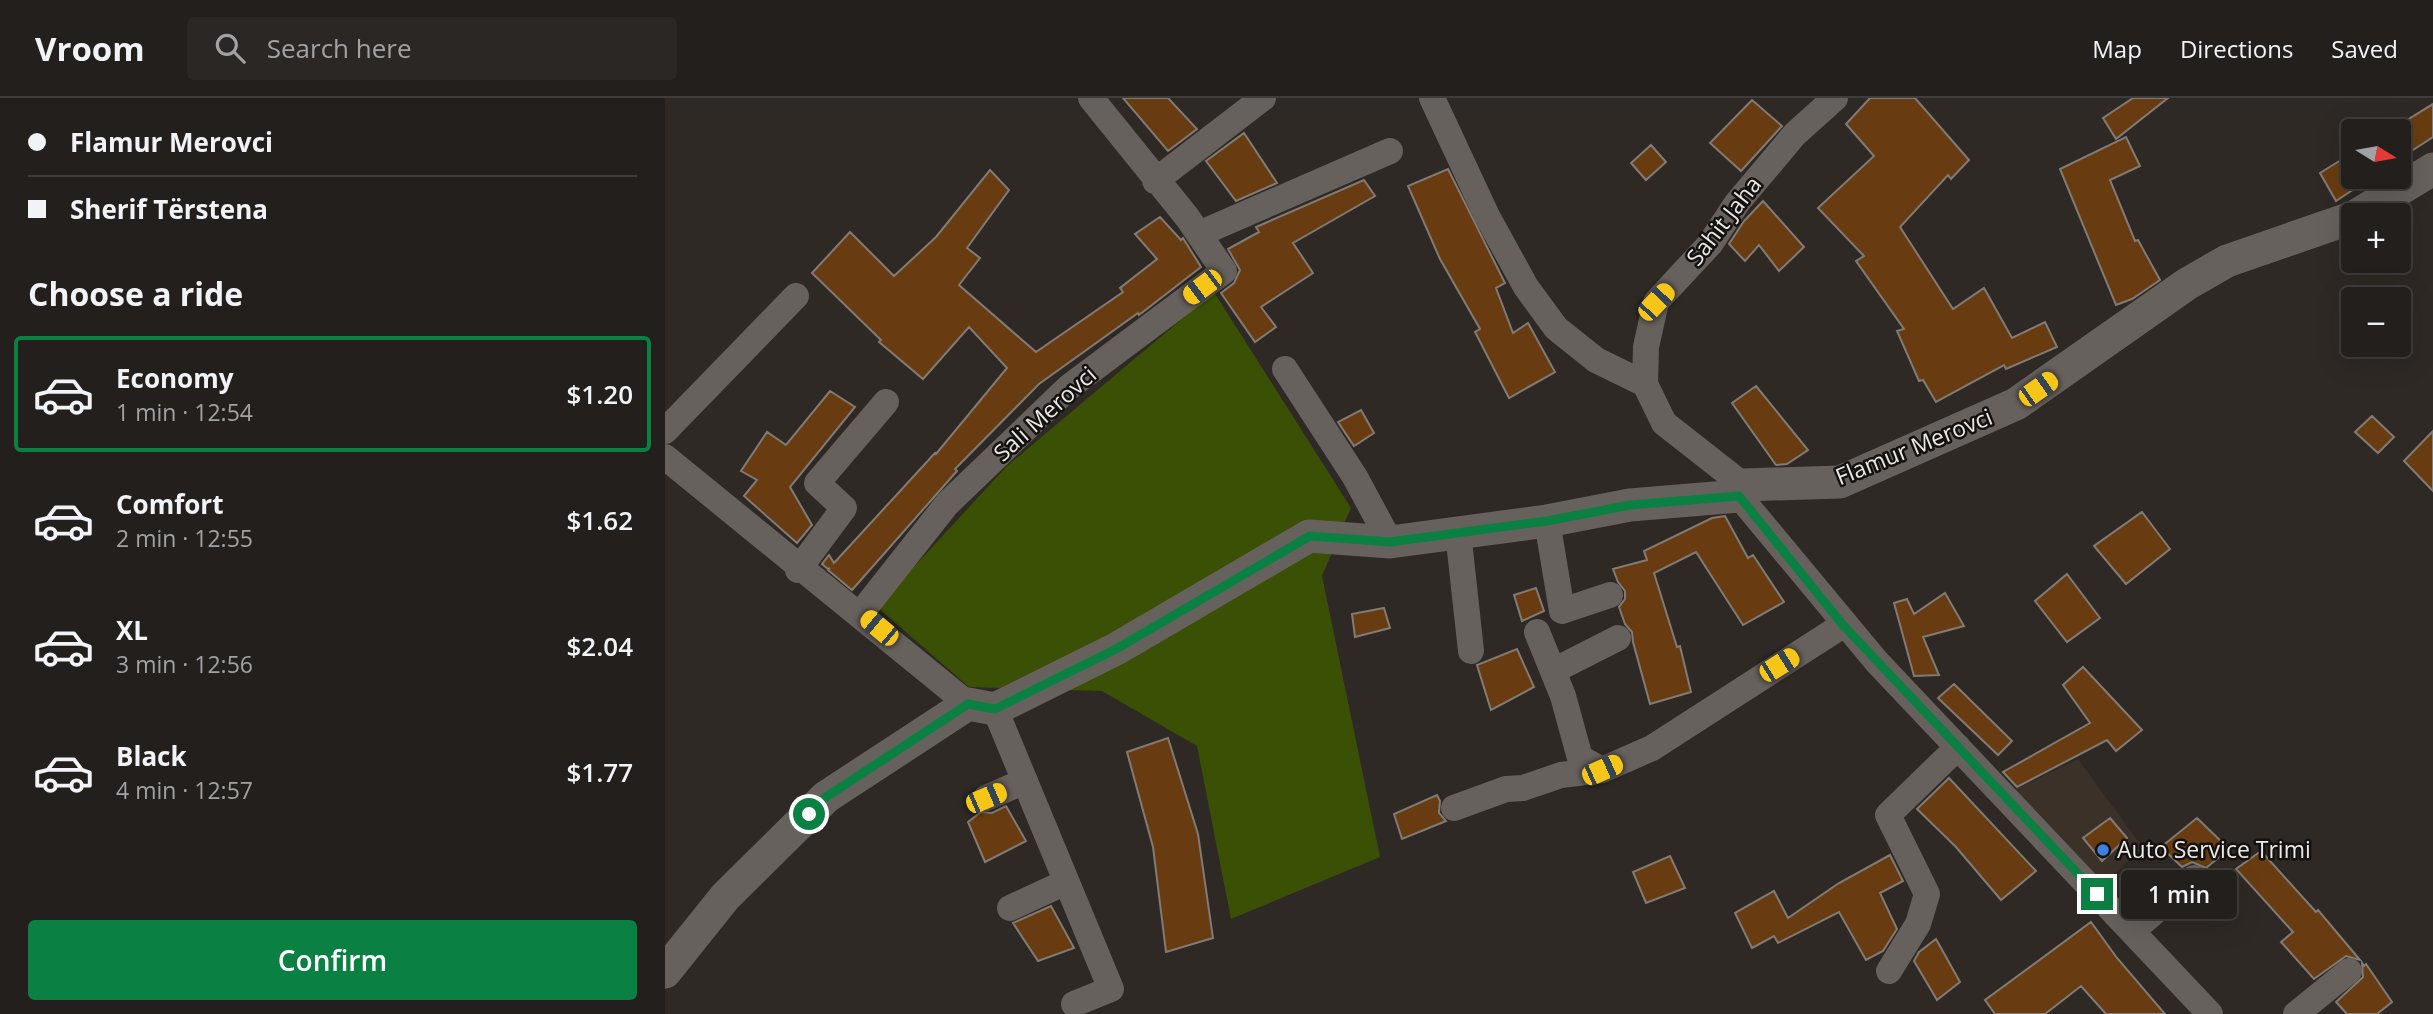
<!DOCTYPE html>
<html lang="en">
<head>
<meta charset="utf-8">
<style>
	:root { --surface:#221f1c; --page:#2a2725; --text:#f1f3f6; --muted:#a2a2a3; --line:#3f3d3b; --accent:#0b8043 }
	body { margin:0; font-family:"Open Sans",sans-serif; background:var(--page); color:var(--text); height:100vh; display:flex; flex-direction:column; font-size:26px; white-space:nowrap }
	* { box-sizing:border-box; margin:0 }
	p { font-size:23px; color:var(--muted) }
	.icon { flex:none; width:38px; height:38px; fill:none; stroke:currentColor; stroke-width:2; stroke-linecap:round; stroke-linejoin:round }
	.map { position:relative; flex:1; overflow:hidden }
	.panel { display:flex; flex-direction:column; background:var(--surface); width:665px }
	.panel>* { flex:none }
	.hud { display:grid; align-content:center; height:154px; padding:0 28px; background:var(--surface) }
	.needle { width:46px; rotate:101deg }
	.tools { position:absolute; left:1676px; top:21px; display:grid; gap:14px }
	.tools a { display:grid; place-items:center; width:70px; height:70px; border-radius:7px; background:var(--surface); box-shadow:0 7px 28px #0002,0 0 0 2px var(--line); font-size:35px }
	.end { position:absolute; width:32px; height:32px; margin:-16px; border:9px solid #0b8043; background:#fff; box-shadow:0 0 0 4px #fff }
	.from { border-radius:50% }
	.bubble { position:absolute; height:49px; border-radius:7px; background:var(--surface); box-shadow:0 7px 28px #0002,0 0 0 2px var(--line); font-size:23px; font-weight:600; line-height:49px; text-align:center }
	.car { position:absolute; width:21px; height:42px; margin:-21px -10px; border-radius:9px; box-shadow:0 0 5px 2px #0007; background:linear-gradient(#f5c518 24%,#345 0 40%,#f5c518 0 76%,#345 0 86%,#f5c518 0) }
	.hud b { display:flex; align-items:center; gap:24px; height:66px; font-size:26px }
	.hud b+b { border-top:2px solid var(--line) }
	.hud i { width:18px; height:18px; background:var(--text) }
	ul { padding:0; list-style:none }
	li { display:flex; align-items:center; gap:21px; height:116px; margin:0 14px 10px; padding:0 14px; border:4px solid transparent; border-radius:7px }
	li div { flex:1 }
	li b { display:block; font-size:26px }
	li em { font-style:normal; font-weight:600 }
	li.selected { border-color:var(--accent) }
	li>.icon { width:63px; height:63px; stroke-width:1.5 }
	h2 { padding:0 28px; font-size:32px; line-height:84px }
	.primary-button { display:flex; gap:14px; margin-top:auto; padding:14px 28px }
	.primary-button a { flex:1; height:80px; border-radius:7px; background:var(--accent); color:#fff; font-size:28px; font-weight:600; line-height:80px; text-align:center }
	header { display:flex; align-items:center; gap:42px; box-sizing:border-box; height:98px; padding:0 35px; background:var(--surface); border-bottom:2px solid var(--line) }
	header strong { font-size:33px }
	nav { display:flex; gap:38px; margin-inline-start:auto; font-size:24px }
	.search { width:490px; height:63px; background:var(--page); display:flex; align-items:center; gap:18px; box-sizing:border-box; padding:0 24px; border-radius:7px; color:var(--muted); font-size:26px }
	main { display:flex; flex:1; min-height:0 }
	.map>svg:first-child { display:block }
</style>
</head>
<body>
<header>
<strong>Vroom</strong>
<div class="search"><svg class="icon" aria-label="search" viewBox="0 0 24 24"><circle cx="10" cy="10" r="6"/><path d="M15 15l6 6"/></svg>Search here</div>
<nav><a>Map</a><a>Directions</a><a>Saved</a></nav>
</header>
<main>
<section class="panel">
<div class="hud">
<b><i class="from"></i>Flamur Merovci</b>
<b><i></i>Sherif Tërstena</b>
</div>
<h2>Choose a ride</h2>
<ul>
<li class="selected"><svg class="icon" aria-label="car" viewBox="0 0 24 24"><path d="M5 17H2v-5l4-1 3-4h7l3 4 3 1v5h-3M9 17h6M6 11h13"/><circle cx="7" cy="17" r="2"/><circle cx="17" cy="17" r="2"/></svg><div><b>Economy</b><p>1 min · 12:54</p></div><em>$1.20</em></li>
<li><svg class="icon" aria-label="car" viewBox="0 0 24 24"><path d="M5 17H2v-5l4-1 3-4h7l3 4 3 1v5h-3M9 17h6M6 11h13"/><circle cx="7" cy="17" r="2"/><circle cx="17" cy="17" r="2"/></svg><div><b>Comfort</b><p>2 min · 12:55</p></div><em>$1.62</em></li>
<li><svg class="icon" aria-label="car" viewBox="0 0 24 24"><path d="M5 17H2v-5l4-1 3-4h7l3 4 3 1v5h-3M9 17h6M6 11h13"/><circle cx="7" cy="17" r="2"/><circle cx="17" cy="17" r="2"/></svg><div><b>XL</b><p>3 min · 12:56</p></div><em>$2.04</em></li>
<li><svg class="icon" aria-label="car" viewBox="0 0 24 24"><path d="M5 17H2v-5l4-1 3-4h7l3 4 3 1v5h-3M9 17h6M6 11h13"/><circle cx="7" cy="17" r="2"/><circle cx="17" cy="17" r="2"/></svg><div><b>Black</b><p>4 min · 12:57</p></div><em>$1.77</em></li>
</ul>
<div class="primary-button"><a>Confirm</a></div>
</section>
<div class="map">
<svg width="1768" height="916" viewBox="0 0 1768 916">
	<rect width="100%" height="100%" fill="#2e2925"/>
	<path fill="#3b3129" d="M 1413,661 L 1478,750 L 1435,789 L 1349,692 Z"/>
	<path fill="#3a5004" d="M 549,194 L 686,410 L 657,478 L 715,759 L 566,821 L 532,648 L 437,593 L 304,589 L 212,509 L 342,368 Z"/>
	<path fill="#683c10" stroke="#817b76" stroke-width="2" d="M 458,0 L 503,0 L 532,31 L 503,53 Z
		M 1205,0 L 1250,0 L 1304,62 L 1286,81 L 1283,77 L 1235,129 L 1288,211 L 1319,190 L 1347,240 L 1380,224 L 1392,249 L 1341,271 L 1339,267 L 1271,304 L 1258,282 L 1254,283 L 1232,233 L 1239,231 L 1191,163 L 1199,158 L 1153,110 L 1209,58 L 1181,26 Z
		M 1468,0 L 1503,0 L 1451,41 L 1438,20 Z
		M 1087,2 L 1117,28 L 1076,73 L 1045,45 Z
		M 1768,6 L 1768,39 L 1734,61 L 1734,27 Z
		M 579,35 L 612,85 L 571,103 L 541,63 Z
		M 1461,39 L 1475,68 L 1445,82 L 1470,143 L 1473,142 L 1495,182 L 1467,201 L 1451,207 L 1395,71 Z
		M 986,47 L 1001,64 L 981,82 L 966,65 Z
		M 1689,54 L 1689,91 L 1671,103 L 1655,75 Z
		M 783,71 L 840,185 L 831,190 L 848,235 L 863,225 L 890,274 L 844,300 L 810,234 L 815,231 L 775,161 L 743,88 Z
		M 325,72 L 344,92 L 302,150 L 315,160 L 294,187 L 371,254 L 458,194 L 455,190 L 492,161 L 470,136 L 495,119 L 516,142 L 518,140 L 536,169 L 474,217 L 473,215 L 374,286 L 290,371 L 292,373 L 187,492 L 163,472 L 165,470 L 163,471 L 157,466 L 164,457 L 169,465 L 270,355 L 271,356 L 342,270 L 304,229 L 258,281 L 214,244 L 216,242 L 147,175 L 185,134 L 229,178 L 271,139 Z
		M 699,82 L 710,98 L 628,145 L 648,175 L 596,209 L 611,229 L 590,244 L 556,195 L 569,185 L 575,172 L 563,151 L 594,134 L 591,129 Z
		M 1098,103 L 1139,149 L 1114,173 L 1094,147 L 1080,163 L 1064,146 L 1079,123 Z
		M 1091,288 L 1143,352 L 1122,366 L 1111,367 L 1067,305 Z
		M 165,293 L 190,309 L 125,389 L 147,427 L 132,445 L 79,398 L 92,382 L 76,373 L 102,334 L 121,347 Z
		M 696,312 L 709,335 L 689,348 L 673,324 Z
		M 1707,318 L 1729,339 L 1713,355 L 1690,334 Z
		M 1768,333 L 1768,393 L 1739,363 Z
		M 1477,414 L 1505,451 L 1461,486 L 1429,448 Z
		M 1060,418 L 1083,460 L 1088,457 L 1119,504 L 1078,527 L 1031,454 L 989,475 L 1012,549 L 1015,548 L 1026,594 L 985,606 L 968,544 L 967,534 L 960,526 L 954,509 L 960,501 L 960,493 L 953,484 L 948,471 L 982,462 L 979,453 L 1047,420 Z
		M 1402,476 L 1435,520 L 1402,544 L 1370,503 Z
		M 871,490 L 879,513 L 857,523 L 849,497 Z
		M 1280,495 L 1299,528 L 1258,539 L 1274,577 L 1249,578 L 1229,505 L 1242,501 L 1249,516 Z
		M 719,510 L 725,530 L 690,539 L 687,516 Z
		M 852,551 L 869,589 L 826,612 L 812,567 Z
		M 1418,569 L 1477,632 L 1451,653 L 1442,642 L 1352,689 L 1338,674 L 1425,625 L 1398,587 Z
		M 1289,586 L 1347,643 L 1333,657 L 1273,600 Z
		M 503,640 L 533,736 L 548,840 L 501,854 L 488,749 L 462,654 Z
		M 1284,680 L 1371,773 L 1336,802 L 1291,749 L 1252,711 Z
		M 772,697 L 775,703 L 774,715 L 781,723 L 737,741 L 729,716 Z
		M 341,708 L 361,743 L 320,764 L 303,724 L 316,714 L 327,715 Z
		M 1445,720 L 1462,740 L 1437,763 L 1418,740 Z
		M 1532,720 L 1564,751 L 1541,770 L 1527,764 L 1517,769 L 1496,749 Z
		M 1596,753 L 1651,814 L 1653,812 L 1695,862 L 1681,858 L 1649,881 L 1616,844 L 1628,834 L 1571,771 Z
		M 1225,757 L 1238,783 L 1215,795 L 1232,831 L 1218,853 L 1201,862 L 1174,814 L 1113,845 L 1109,838 L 1087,850 L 1070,815 L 1109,793 L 1123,820 L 1174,785 Z
		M 1005,758 L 1020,790 L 981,805 L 968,774 Z
		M 386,808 L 409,850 L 373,863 L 348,825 Z
		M 1426,824 L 1452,860 L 1500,916 L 1441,916 L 1416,888 L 1380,916 L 1330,916 L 1320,902 Z
		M 1271,841 L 1295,884 L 1272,902 L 1249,863 L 1254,854 Z
		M 1697,865 L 1699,868 L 1701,866 L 1727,904 L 1712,916 L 1682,916 L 1671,904 L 1698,879 Z"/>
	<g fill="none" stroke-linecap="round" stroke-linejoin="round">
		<path stroke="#67615d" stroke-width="26" d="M 767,0 L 822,118 L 861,189 L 891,230 L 931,262 L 980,286
			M 490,83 L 598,0
			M 534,136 L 725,53
			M 620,271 L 690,379 L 725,444
			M 0,333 L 131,198
			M 0,359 L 303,606
			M 1078,387 L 999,325 L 980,286 L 981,249 L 991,204 L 1045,146 L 1072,105 L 1130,36 L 1170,0
			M 1074,398 L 1212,564 L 1545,916
			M 882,423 L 897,513 L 945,497
			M 793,434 L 806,553
			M 133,472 L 179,410 L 152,385 L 221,304
			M 196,515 L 282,406 L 404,289 L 559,173 L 522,119 L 426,0
			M 872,534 L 898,598 L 915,660 L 937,672 L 987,650 L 1178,527
			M 888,573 L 953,540
			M 330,611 L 446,891 L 409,906
			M 321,700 L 360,683
			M 789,710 L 841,691 L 858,690 L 896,677 L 937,672
			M 345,810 L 401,784
			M 1467,833 L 1529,780
			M 1224,873 L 1253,826 L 1262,796 L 1223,717 L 1293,649
			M 1631,916 L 1684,873"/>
		<path stroke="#67615d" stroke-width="33" d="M 1692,117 L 1768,71
			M 0,874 L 60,799 L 161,699 L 303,606 L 330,611 L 451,551 L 644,438 L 725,444 L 882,423 L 965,407 L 1074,398 L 1078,387 L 1175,384 L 1351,306 L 1522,186 L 1562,163 L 1689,119"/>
	</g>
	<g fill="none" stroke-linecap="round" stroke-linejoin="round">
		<path stroke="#0b8043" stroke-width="9" d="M 144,716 L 161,699 L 303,606 L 330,611 L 451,551 L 645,438 L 725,444 L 882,423 L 965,407 L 1074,398 L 1178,527 L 1432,796"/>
	</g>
	<circle fill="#3f7fe0" stroke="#141210" stroke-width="2.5" cx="1438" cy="752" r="7"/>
	<g text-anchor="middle" stroke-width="5" stroke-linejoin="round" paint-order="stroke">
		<g font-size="23" fill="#ebe8e5" stroke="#141210">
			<text transform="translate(1059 123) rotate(-52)" y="8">Sahit Jaha</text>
			<text transform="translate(380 316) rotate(-42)" y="8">Sali Merovci</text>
			<text transform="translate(1249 349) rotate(-22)" y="8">Flamur Merovci</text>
		</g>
		<g font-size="23" fill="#ebe8e5" stroke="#141210" text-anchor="start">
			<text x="1452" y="760">Auto Service Trimi</text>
		</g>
	</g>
</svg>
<div class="tools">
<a><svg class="needle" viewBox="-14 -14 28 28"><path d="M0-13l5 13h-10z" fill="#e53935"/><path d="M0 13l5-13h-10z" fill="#a2a2a3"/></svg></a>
<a>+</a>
<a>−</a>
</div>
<i class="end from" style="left:144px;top:716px"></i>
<i class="end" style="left:1432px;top:796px"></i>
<div class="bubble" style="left:1456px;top:772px;width:116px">1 min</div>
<i class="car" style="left:537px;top:189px;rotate:233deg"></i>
<i class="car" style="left:991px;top:204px;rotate:43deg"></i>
<i class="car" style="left:1373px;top:291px;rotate:55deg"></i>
<i class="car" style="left:214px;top:530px;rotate:310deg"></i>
<i class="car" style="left:1114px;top:567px;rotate:58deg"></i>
<i class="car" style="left:937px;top:672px;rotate:66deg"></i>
<i class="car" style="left:321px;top:700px;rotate:67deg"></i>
</div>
</main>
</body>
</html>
